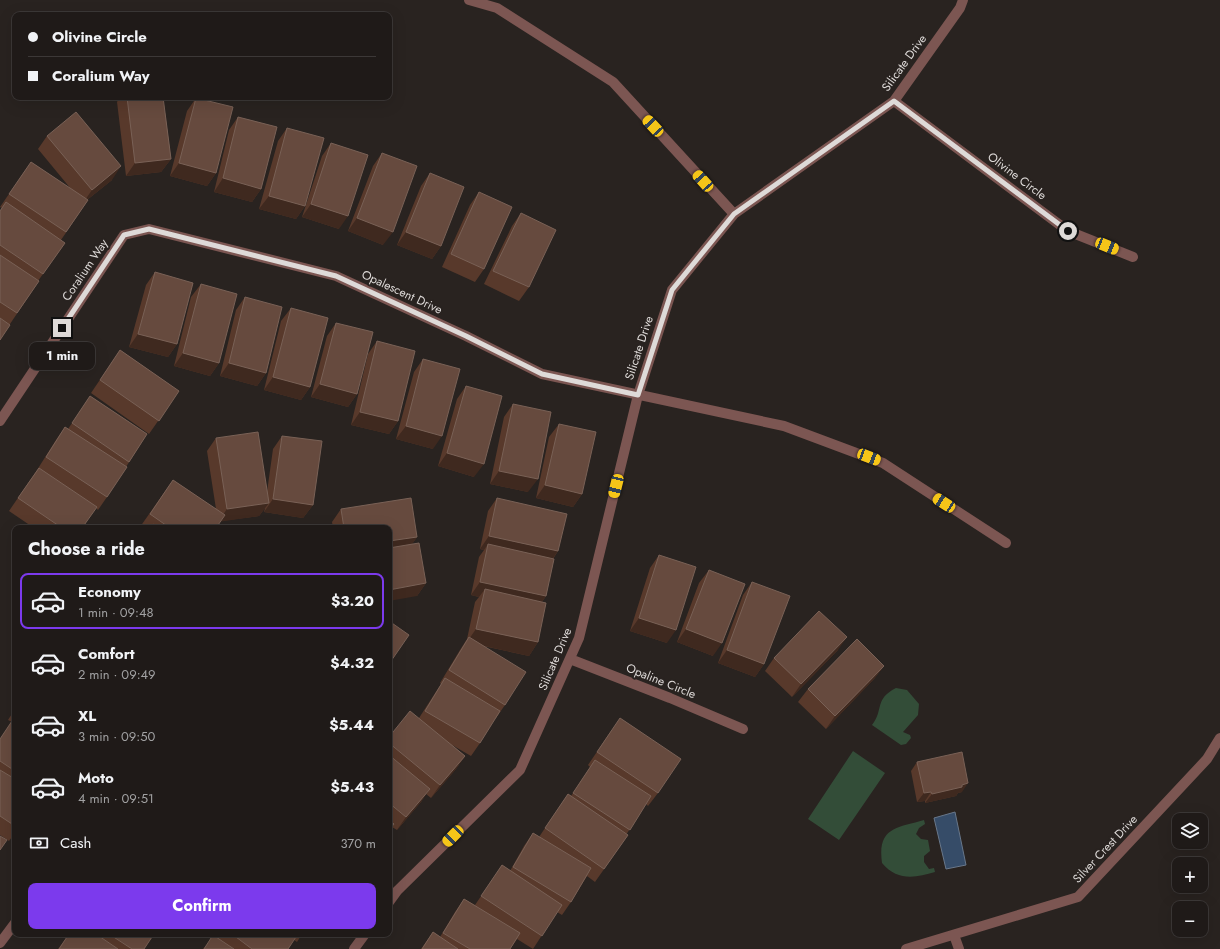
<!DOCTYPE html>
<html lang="en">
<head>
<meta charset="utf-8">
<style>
	:root { --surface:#1f1a18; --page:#2c2725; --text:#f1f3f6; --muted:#a1a1a2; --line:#3c3837; --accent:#7c3aed }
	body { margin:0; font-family:Jost,sans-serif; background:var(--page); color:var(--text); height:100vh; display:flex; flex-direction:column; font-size:15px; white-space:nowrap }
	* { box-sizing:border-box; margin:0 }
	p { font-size:13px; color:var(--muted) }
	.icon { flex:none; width:22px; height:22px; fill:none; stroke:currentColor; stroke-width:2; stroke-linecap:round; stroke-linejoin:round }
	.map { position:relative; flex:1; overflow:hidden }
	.side { position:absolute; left:12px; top:525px; width:380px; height:412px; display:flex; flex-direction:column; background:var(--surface); border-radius:8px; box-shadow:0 4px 16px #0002,0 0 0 1px var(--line) }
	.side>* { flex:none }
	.guide { position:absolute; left:12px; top:12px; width:380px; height:88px; border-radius:8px; box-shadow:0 4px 16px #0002,0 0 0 1px var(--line); display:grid; align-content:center; height:88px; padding:0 16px; background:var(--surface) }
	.tools { position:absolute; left:1172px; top:813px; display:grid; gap:8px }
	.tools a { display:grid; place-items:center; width:36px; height:36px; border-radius:8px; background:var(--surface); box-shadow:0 4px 16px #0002,0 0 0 1px var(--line); font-size:20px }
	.end { position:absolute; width:18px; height:18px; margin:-9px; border:5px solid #dedad8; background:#111; box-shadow:0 0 0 2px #111 }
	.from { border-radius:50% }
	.bubble { position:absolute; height:28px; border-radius:8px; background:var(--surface); box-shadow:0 4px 16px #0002,0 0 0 1px var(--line); font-size:13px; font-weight:700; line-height:28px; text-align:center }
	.car { position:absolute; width:12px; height:24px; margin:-12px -6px; border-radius:5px; box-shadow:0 0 3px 1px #0007; background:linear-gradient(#f5c518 24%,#345 0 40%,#f5c518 0 76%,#345 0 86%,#f5c518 0) }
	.guide b { display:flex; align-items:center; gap:14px; height:38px; font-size:15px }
	.guide b+b { border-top:1px solid var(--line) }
	.guide i { width:10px; height:10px; background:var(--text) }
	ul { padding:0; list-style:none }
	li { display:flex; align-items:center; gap:12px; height:56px; margin:0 8px 6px; padding:0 8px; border:2px solid transparent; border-radius:8px }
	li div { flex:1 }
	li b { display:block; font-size:15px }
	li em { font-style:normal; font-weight:700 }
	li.active { border-color:var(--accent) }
	li>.icon { width:36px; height:36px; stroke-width:1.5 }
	h2 { padding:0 16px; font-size:18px; line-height:48px }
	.pay { display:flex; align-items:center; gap:10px; height:44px; padding:0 16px; font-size:15px }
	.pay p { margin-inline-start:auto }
	.action { display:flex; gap:8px; margin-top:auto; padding:8px 16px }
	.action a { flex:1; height:46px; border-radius:8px; background:var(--accent); color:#fff; font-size:16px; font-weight:700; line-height:46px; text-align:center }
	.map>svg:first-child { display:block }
</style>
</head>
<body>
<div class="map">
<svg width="1220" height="949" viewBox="0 0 1220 949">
	<rect width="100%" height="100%" fill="#292320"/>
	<path fill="#334d38" d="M 896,688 L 907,690 L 919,704 L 918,715 L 903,732 L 910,735 L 911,738 L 906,744 L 901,745 L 872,725 C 884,710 874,699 896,688 Z
		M 853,751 L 885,773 L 839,840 L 808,819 Z
		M 924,820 L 925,824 L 919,828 L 916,834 L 921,839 L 928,840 L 930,851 L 924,856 L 924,862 L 929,869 L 934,868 L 935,872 C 915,878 897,881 882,863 C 877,827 897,828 924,820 Z"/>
	<path fill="#364c68" stroke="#68778a" d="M 955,812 L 966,865 L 946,869 L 934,818 Z"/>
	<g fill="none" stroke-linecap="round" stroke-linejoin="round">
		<path stroke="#7c5652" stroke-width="10" d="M 469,0 L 497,8 L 613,82 L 734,214
			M 894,101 L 1068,231 L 1133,257
			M 0,421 L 124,235 L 149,229 L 336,276 L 466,336 L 542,374 L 784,426 L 883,463 L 1006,543
			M 570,659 L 670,698 L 743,729
			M 389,902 L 397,891 L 520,770 L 579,638 L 638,395 L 672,290 L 734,214 L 894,101 L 960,8 L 963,0
			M 954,935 L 959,949
			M 0,943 L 15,923
			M 354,949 L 365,934
			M 906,949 L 1078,897 L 1207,759 L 1220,738"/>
	</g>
	<path fill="#58392b" d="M 120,97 L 163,97 L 171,159 L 161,172 L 126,176 L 117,102 Z
		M 196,98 L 216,173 L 207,186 L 170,176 L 187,111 Z
		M 238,117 L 261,189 L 252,202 L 214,192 L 229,130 Z
		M 287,128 L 305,206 L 296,219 L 259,209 L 278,141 Z
		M 47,136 L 112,180 L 87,200 L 88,200 L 61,240 L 65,243 L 38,281 L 39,281 L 10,324 L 0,340 L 0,211 L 2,208 L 0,207 L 31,162 L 71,189 L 38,149 Z
		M 331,143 L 339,229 L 302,217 L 322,156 Z
		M 382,153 L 383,245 L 348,231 L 373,166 Z
		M 430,173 L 441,246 L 432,259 L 397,245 L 421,186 Z
		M 479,192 L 484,269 L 475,282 L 442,267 L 470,205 Z
		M 521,213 L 529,287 L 519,301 L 484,284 L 512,226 Z
		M 155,272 L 177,344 L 168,357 L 129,347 L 146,285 Z
		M 201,284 L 219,363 L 210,376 L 174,366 L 191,297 Z
		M 245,297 L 266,373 L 257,386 L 220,376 L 236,310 Z
		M 291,308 L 310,387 L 301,400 L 264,390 L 281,321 Z
		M 336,323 L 357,394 L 348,407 L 311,397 L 327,336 Z
		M 377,341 L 398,421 L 389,434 L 351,425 L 368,354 Z
		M 120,350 L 179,391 L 149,434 L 91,393 Z
		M 423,359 L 433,449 L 396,439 L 414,372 Z
		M 466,386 L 474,477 L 438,466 L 457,399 Z
		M 90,396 L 147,434 L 126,467 L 107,497 L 98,510 L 96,508 L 82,528 L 34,528 L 9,511 L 37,470 L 56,440 L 65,427 L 68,429 Z
		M 513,404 L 528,492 L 490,484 L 504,417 Z
		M 559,424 L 582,494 L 573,507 L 536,498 L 549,437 Z
		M 282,436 L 313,505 L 303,518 L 264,512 L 265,508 L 259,516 L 220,521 L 216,528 L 142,528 L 140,527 L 173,480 L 216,509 L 207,451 L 216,438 L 267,492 L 273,449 Z
		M 497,498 L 558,551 L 553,559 L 546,596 L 542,602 L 538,642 L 529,656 L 483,646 L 505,705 L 496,718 L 495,718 L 480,743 L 471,756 L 452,745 L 465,756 L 456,769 L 431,798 L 426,794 L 421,802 L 397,830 L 392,827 L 389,831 L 389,737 L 419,718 L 441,684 L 440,683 L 460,650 L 467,639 L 475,602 L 479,597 L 471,595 L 479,557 L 484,550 L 480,549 L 488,511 Z
		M 341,509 L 417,537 L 412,544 L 426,583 L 417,596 L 389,528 L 333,528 L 332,522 Z
		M 659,555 L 667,643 L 630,631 L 650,568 Z
		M 709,570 L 713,656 L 677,642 L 699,583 Z
		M 752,582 L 764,664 L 755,677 L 718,663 L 743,595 Z
		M 838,650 L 792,697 L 765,671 L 774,658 Z
		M 884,666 L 874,679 L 826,729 L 798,702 L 808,689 Z
		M 15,709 L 15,833 L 9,841 L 0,835 L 0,739 L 12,722 L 8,720 Z
		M 611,731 L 658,793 L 648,806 L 646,804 L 626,835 L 628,835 L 595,882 L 587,876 L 571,902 L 562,915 L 557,912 L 533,949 L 517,939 L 510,949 L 421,949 L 433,932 L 440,937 L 455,912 L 464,899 L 475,905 L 502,865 L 510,871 L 524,846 L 533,833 L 539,837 L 568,794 L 571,796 L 590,767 L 588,765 Z
		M 917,762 L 962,792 L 958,793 L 956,796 L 925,803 L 925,801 L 917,802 L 911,771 Z
		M 69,934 L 154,934 L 144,949 L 58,949 Z
		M 216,934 L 302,934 L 297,942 L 294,940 L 288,949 L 203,949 Z"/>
	<path fill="#3f291f" d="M 171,159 L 161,172 L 126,176 L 135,163 Z
		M 179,163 L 216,173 L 207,186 L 170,176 Z
		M 121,166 L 112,180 L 83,203 L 92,190 Z
		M 223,178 L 261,189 L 252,202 L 214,192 Z
		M 269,196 L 305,206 L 296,219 L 259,209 Z
		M 311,204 L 348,216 L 339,229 L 302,217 Z
		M 357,218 L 393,232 L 383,245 L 348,231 Z
		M 406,232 L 441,246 L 432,259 L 397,245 Z
		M 138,334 L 177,344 L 168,357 L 129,347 Z
		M 183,353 L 219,363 L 210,376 L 174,366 Z
		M 229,363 L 266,373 L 257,386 L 220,376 Z
		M 273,377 L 310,387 L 301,400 L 264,390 Z
		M 320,384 L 357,394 L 348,407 L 311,397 Z
		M 360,412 L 398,421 L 389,434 L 351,425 Z
		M 406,426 L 442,436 L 433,449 L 396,439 Z
		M 447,453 L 484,464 L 474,477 L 438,466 Z
		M 499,471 L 538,479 L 528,492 L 490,484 Z
		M 545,485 L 582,494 L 573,507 L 536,498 Z
		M 273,499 L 313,505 L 303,518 L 264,512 Z
		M 269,503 L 259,516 L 218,522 L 227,509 Z
		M 489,536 L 558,551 L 549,564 L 488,544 L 484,550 L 480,549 Z
		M 417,537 L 408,550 L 389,553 L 389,541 Z
		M 480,582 L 546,596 L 537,609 L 485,589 L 479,597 L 471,595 Z
		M 426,583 L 417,596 L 389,601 L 389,590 Z
		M 639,618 L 676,630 L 667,643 L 630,631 Z
		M 476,629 L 538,642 L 529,656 L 467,642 Z
		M 686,629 L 722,643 L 713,656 L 677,642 Z
		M 847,637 L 838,650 L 792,697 L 801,684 Z
		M 727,650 L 764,664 L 755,677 L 718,663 Z
		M 884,666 L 874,679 L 826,729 L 835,716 Z
		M 465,756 L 456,769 L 431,798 L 440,785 Z
		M 968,783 L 962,792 L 958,793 L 956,796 L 925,803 L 932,794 Z
		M 430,789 L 421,802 L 397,830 L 406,817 Z
		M 931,792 L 925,801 L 917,802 L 924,793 Z"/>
	<path fill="#664a3e" stroke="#796156" d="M 127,97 L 163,97 L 171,159 L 135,163 Z
		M 196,98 L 233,107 L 216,173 L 179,163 Z
		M 76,112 L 121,166 L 92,190 L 47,136 Z
		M 238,117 L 277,127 L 261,189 L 223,178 Z
		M 287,128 L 324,138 L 305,206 L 269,196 Z
		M 331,143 L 368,155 L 348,216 L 311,204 Z
		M 382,153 L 417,166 L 393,232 L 357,218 Z
		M 31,162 L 88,200 L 66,232 L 9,194 Z
		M 430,173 L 464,187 L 441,246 L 406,232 Z
		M 479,192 L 512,207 L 484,269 L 451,254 Z
		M 6,202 L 65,243 L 43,274 L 0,245 L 0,211 Z
		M 521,213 L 556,230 L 529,287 L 493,271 Z
		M 0,255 L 39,281 L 17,313 L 0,302 Z
		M 155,272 L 193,283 L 177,344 L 138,334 Z
		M 201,284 L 237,294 L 219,363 L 183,353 Z
		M 245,297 L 282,307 L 266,373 L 229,363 Z
		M 291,308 L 328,318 L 310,387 L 273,377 Z
		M 0,318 L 10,325 L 0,340 Z
		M 336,323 L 373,332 L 357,394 L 320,384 Z
		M 377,341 L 415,351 L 398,421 L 360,412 Z
		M 120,350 L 179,391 L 159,421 L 100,380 Z
		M 423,359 L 460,369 L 442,436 L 406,426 Z
		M 466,386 L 502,396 L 484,464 L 447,453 Z
		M 90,396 L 147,434 L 129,462 L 72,423 Z
		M 513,404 L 551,412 L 538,479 L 499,471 Z
		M 559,424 L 596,432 L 582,494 L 545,485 Z
		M 65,427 L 127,467 L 107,497 L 46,457 Z
		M 258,432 L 269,503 L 227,509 L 216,438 Z
		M 282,436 L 322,441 L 313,505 L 273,499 Z
		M 39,468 L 97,507 L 82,528 L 62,528 L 18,498 Z
		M 173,480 L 225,515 L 216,528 L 170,528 L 150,514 Z
		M 411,498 L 417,537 L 389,541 L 389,528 L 344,528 L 341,509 Z
		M 497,498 L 567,514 L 558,551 L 489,536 Z
		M 153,524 L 158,528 L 151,528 Z
		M 419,543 L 426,583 L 389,590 L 389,548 Z
		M 488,544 L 554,559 L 546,596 L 480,582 Z
		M 659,555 L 696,567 L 676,630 L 639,618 Z
		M 709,570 L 745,584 L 722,643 L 686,629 Z
		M 752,582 L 790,596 L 764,664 L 727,650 Z
		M 485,589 L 546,603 L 538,642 L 476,629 Z
		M 819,611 L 847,637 L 801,684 L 774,658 Z
		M 389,621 L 409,635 L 389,664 Z
		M 469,637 L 526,672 L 505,705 L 449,670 Z
		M 857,639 L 884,666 L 835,716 L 808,689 Z
		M 445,678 L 500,711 L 480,743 L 425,711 Z
		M 410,711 L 465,756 L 440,785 L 389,743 L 389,737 Z
		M 620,718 L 681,759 L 658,793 L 597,752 Z
		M 12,721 L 15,723 L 15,771 L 0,761 L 0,739 Z
		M 962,752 L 968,783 L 962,785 L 962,787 L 932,794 L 931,792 L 924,793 L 917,762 Z
		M 389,755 L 430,789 L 406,817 L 389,803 Z
		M 595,760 L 651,796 L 630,830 L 573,793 Z
		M 0,770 L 15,779 L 15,826 L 0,816 Z
		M 568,794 L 628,835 L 604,869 L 545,828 Z
		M 389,819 L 394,824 L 389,830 Z
		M 533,833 L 591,868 L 571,902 L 513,867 Z
		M 0,836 L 7,840 L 0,850 Z
		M 502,865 L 562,905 L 542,936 L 481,896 Z
		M 464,899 L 520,933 L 510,949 L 470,949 L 443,933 Z
		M 433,932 L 458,949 L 422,949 Z
		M 69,934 L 96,934 L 118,949 L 59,949 Z
		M 109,934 L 154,934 L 144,949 L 132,949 Z
		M 232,934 L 298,934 L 288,949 L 252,949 Z
		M 213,935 L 234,949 L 204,949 Z"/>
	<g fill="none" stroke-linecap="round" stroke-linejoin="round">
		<path stroke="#dedad8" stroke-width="5" d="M 62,328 L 124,235 L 149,229 L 336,276 L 466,336 L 542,374 L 638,395 L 672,290 L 734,214 L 894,101 L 1068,231"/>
	</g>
	<g text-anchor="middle" stroke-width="4" stroke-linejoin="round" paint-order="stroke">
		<g font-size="12" fill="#dedad8" stroke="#292320">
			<text transform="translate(904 63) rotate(-54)" y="4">Silicate Drive</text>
			<text transform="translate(1017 176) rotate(37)" y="4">Olivine Circle</text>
			<text transform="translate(85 270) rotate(-56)" y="4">Coralium Way</text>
			<text transform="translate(402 292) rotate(25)" y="4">Opalescent Drive</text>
			<text transform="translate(639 348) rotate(-72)" y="4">Silicate Drive</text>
			<text transform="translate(555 659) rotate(-67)" y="4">Silicate Drive</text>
			<text transform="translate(661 681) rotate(22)" y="4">Opaline Circle</text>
			<text transform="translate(1105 849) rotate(-47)" y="4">Silver Crest Drive</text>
		</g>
	</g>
</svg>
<div class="tools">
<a><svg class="icon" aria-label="layers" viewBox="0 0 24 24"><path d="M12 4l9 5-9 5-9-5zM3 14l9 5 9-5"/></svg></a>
<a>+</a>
<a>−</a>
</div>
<i class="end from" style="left:1068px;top:231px"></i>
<i class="end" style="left:62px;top:328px"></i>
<div class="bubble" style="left:29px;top:342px;width:66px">1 min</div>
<i class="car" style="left:653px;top:126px;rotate:317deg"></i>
<i class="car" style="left:703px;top:181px;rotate:318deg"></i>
<i class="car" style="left:1107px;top:246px;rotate:112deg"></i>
<i class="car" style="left:869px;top:457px;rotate:111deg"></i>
<i class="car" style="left:616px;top:486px;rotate:194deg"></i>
<i class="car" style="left:944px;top:503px;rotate:303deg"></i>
<i class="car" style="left:453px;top:836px;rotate:225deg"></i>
<div class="guide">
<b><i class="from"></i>Olivine Circle</b>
<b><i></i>Coralium Way</b>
</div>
<section class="side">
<h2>Choose a ride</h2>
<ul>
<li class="active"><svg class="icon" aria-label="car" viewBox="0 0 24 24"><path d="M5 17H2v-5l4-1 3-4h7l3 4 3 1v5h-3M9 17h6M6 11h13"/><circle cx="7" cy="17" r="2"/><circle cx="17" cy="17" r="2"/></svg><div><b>Economy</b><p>1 min · 09:48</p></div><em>$3.20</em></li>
<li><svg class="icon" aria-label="car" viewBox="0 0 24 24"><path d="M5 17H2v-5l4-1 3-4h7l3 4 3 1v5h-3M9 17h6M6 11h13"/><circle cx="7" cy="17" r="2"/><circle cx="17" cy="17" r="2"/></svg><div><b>Comfort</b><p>2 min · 09:49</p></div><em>$4.32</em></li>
<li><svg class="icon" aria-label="car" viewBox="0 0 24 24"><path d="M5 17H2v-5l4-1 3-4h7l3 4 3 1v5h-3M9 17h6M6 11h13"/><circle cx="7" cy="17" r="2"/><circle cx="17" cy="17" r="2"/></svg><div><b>XL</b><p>3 min · 09:50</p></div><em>$5.44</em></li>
<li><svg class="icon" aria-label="car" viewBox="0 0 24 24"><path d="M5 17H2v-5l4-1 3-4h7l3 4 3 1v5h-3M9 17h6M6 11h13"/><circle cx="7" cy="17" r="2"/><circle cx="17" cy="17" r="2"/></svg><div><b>Moto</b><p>4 min · 09:51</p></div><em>$5.43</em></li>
</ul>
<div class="pay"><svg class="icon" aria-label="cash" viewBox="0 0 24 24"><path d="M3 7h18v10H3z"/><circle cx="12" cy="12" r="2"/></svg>Cash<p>370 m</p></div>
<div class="action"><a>Confirm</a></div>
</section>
</div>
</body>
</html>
